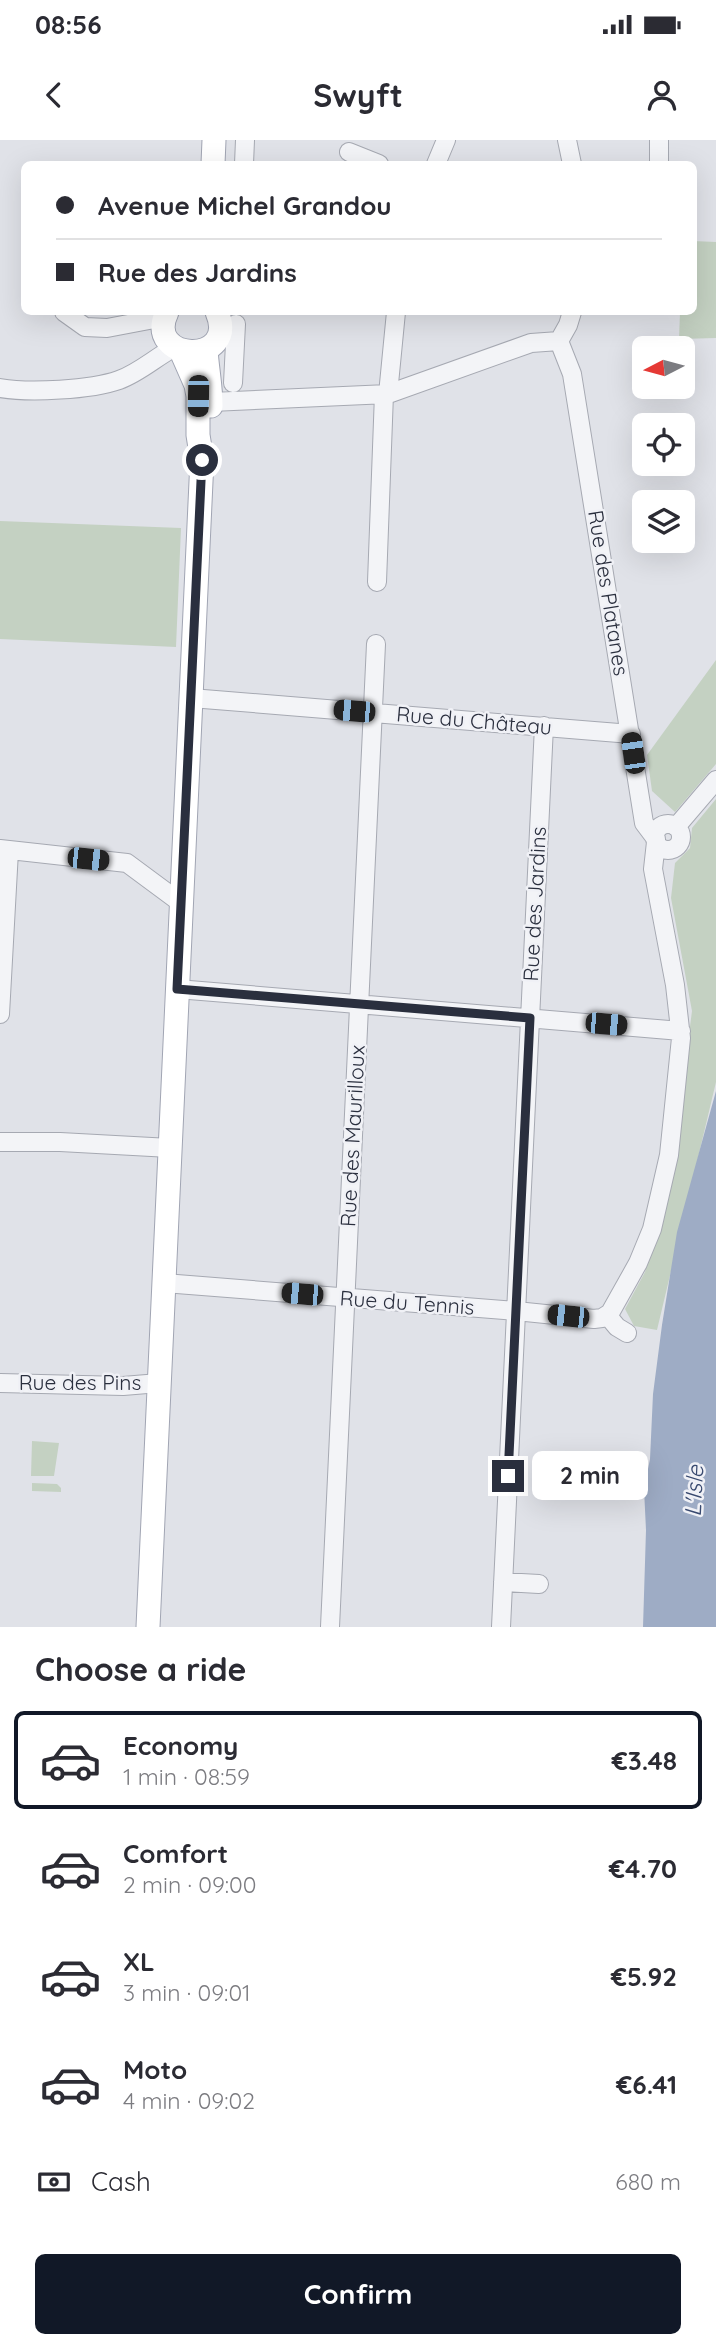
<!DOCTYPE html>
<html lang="en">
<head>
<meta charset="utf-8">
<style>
	:root { --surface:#fff; --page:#f2f2f3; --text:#2b2b33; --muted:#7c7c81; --line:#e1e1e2; --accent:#111827 }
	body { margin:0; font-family:Quicksand,sans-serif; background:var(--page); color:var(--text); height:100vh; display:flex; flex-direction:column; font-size:26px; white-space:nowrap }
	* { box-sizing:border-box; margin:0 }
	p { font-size:23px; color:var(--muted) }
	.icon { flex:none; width:38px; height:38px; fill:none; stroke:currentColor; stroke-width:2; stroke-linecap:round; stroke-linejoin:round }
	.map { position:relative; height:1487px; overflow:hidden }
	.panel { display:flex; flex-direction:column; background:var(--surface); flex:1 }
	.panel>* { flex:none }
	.hud { position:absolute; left:21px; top:21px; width:676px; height:154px; border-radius:10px; box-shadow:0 7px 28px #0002; display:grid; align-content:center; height:154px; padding:0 35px; background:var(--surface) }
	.needle { width:46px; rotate:264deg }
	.buttons { position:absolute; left:632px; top:196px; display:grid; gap:14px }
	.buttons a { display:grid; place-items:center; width:63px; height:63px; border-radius:10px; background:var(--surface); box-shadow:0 7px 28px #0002; font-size:35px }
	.end { position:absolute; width:32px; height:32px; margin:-16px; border:9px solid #2a2f3e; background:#fff; box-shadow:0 0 0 4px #fff }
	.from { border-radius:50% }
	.bubble { position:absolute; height:49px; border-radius:10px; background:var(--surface); box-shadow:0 7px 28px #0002; font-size:23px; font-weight:700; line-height:49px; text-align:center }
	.car { position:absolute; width:21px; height:42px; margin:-21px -10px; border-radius:9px; box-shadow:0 0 5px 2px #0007; background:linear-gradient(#222 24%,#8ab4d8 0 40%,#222 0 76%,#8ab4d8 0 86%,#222 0) }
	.hud b { display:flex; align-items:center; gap:24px; height:66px; font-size:26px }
	.hud b+b { border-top:2px solid var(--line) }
	.hud i { width:18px; height:18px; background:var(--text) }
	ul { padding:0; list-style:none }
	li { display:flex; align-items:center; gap:21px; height:98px; margin:0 14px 10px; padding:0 21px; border:4px solid transparent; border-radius:10px }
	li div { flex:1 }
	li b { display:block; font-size:26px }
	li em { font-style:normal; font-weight:700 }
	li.current { border-color:var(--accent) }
	li>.icon { width:63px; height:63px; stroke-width:1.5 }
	h2 { padding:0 35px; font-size:32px; line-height:84px }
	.pay { display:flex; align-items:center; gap:18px; height:77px; padding:0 35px; font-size:26px }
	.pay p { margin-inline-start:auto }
	.action { display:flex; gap:14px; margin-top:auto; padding:14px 35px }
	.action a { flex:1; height:80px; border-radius:10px; background:var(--accent); color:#fff; font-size:28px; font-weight:700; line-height:80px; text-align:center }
	.status { display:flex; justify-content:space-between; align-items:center; height:49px; padding:0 35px; background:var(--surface); direction:ltr }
	.status svg { height:19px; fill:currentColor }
	header { display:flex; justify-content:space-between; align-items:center; height:91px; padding:0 35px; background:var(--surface); font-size:32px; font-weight:700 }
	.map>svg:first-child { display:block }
</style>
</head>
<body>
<div class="status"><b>08:56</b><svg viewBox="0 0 49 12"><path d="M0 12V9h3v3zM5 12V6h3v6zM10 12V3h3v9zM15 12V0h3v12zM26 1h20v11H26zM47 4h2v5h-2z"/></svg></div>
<header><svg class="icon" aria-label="back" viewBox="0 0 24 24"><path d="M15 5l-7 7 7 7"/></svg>Swyft<svg class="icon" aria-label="person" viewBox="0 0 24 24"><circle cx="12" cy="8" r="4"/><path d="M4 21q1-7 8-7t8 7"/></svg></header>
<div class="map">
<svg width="716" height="1487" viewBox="0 0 716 1487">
	<rect width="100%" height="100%" fill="#e0e2e8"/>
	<path fill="#c4d1c2" d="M 693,101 L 716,102 L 716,198 L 679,199 L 680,172 L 693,172 Z
		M 0,381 L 181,388 L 176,507 L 0,499 Z
		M 716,520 L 716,624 L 675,672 L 652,651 L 647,615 Z
		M 716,659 L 716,942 L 657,1190 L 634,1186 L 625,1169 L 645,1132 L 662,1070 L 688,902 L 692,871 L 671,758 L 675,723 L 690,708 L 692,688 Z
		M 32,1301 L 59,1303 L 54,1336 L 31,1336 Z
		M 32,1343 L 57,1344 L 61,1348 L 61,1352 L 32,1351 Z"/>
	<path fill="#9eacc5" d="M 716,951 L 716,1487 L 643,1487 L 646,1390 L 644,1349 L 650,1319 L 653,1254 L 662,1185 L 677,1092 Z"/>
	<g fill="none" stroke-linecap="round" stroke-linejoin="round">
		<g stroke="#a6a9b2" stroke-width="20">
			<path id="minor" d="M 567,0 L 572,24
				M 349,12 L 379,24
				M 244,24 L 245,0
				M 436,24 L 446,0
				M 659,24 L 659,0
				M 64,172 L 85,187 L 107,188 L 165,177
				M 559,201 L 572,234 L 644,683 L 656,699
				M 559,201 L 568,185 L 572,172
				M 233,243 L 236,184
				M 0,248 C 29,253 91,250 119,240 C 139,233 156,217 175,207
				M 205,254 L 211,262 L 388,254 L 531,203 L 559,201
				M 388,254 L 396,172
				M 377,442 L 384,254
				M 191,558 L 631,594
				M655 697a13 13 0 1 1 26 0a13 13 0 1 1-26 0Z
				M 676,687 L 716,640
				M 0,709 L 127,723 L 181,763
				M 177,849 L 681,891
				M 0,874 L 9,711
				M 0,1002 L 60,1002 L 170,1008
				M 164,1143 L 516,1171 L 594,1179 L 602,1178 L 610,1173 L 638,1123 L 652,1089 L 669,1015 L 681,898 L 675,845 L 653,729 L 656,702
				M 607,1175 L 617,1187 L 627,1193
				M 0,1243 L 123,1246 L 159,1243
				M 503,1442 L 539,1444
				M 330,1487 L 376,504
				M 501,1487 L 544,586"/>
		</g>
		<g stroke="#a1a5b3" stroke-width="25">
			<path id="major" d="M 213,24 L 214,0
				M 167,172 C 143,223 240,226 217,172
				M 206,209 C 207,228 211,246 211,266
				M 148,1487 L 202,320 L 198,295 L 198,256 L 196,245 L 181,211"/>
		</g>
		<use href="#minor" stroke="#f3f4f7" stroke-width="18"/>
		<use href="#major" stroke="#fff" stroke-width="23"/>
	</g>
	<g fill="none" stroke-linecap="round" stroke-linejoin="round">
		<path stroke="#2a2f3e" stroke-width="9" d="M 202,320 L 177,849 L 530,878 L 508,1336"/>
	</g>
	<g text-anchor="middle" stroke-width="5" stroke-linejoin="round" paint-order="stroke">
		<g font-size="21" fill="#2a2f3e" stroke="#f0f1f6">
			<text transform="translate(608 453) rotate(81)" y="7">Rue des Platanes</text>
			<text transform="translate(474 581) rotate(5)" y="7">Rue du Château</text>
			<text transform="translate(535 764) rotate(-87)" y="7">Rue des Jardins</text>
			<text transform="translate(353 996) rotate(-87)" y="7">Rue des Maurilloux</text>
			<text transform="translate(407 1163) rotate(4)" y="7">Rue du Tennis</text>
			<text x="80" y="1250">Rue des Pins</text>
		</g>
		<g font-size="23" font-style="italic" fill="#38496f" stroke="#f0f1f6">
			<text transform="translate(694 1351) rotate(-87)" y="8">L'Isle</text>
		</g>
	</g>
</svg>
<div class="buttons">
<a><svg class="needle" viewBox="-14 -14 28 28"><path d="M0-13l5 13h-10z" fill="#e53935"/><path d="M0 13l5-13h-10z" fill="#7c7c81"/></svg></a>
<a><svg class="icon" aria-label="locate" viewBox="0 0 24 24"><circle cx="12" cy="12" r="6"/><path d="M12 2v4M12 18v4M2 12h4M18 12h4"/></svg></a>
<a><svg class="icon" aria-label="layers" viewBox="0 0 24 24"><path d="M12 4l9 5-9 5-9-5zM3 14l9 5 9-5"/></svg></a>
</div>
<i class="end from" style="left:202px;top:320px"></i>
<i class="end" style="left:508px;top:1336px"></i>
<div class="bubble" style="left:532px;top:1311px;width:116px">2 min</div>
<i class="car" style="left:198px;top:256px;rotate:181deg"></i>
<i class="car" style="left:354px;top:571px;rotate:275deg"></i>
<i class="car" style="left:633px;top:613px;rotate:352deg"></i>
<i class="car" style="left:88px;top:719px;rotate:96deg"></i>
<i class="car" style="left:606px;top:884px;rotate:95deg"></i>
<i class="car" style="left:302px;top:1154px;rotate:275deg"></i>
<i class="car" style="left:568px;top:1176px;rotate:276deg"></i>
<div class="hud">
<b><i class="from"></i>Avenue Michel Grandou</b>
<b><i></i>Rue des Jardins</b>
</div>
</div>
<section class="panel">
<h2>Choose a ride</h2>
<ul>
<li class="current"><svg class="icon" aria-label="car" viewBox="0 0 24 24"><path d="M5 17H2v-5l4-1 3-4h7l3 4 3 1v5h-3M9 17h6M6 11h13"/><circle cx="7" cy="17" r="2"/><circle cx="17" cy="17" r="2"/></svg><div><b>Economy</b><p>1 min · 08:59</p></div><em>€3.48</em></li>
<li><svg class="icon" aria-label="car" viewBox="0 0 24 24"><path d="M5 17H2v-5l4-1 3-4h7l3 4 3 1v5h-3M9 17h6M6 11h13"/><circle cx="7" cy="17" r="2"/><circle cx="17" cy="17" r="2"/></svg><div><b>Comfort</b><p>2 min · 09:00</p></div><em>€4.70</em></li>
<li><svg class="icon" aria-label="car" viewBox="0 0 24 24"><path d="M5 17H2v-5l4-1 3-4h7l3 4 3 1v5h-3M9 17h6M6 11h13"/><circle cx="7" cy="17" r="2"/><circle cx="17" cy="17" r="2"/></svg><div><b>XL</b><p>3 min · 09:01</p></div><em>€5.92</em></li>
<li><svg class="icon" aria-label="car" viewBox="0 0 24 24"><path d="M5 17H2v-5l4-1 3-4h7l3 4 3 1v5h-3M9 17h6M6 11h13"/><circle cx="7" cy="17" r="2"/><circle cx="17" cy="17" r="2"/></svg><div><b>Moto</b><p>4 min · 09:02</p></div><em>€6.41</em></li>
</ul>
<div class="pay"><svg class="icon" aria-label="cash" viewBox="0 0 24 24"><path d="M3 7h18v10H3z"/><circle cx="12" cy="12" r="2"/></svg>Cash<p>680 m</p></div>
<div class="action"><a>Confirm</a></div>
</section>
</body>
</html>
